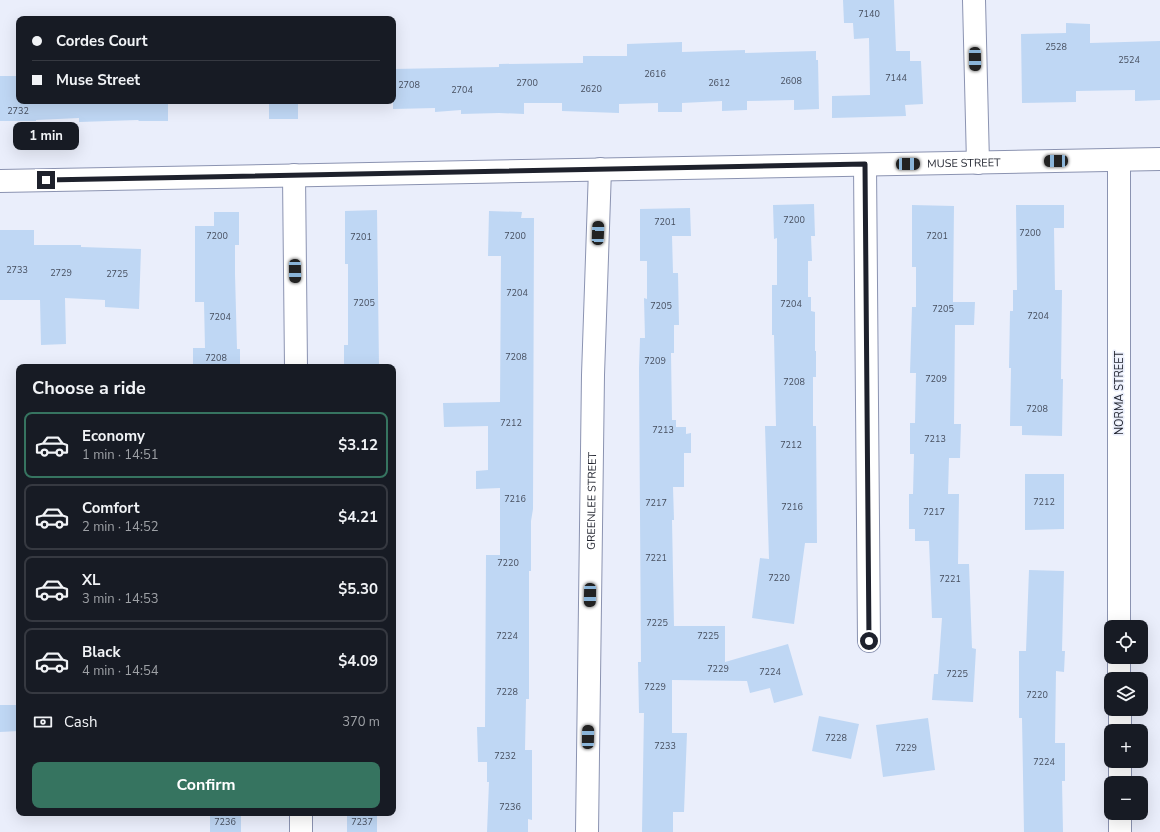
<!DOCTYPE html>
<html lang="en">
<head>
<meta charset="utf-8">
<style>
	:root { --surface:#171b24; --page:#20242c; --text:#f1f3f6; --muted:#9ea1a6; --line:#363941; --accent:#367460 }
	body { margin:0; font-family:"Nunito Sans",sans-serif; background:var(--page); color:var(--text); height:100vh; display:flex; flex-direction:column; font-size:15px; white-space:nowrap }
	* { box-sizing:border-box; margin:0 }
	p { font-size:13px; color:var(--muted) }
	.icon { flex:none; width:22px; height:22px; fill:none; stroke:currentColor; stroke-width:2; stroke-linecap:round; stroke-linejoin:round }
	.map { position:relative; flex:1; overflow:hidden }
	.side { position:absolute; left:16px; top:364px; width:380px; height:452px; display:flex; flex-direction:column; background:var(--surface); border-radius:8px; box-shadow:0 4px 16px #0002 }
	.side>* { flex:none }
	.top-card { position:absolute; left:16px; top:16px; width:380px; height:88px; border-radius:8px; box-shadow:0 4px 16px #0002; display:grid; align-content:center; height:88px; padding:0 16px; background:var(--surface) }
	.buttons { position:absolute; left:1104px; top:620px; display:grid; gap:8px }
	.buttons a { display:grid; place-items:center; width:44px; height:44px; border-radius:8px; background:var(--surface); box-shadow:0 4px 16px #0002; font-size:20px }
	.end { position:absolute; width:18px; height:18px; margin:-9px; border:5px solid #1e212c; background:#fff; box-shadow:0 0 0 2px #fff }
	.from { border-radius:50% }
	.bubble { position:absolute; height:28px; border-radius:8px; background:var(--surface); box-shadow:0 4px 16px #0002; font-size:13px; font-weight:700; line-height:28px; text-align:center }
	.car { position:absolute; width:12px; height:24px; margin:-12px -6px; border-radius:5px; box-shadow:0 0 3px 1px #0007; background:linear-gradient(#222 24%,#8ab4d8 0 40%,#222 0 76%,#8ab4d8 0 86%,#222 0) }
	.top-card b { display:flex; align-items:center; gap:14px; height:38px; font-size:15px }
	.top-card b+b { border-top:1px solid var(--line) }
	.top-card i { width:10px; height:10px; background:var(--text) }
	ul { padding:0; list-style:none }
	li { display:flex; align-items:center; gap:12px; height:66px; margin:0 8px 6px; padding:0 8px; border:2px solid var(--line); border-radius:8px }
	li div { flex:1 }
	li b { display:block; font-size:15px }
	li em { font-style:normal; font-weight:700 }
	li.current { border-color:var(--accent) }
	li>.icon { width:36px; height:36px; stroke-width:1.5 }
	h2 { padding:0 16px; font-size:18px; line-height:48px }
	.pay { display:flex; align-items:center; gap:10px; height:44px; padding:0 16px; font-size:15px }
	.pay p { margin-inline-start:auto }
	.button { display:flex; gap:8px; margin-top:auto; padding:8px 16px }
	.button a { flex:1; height:46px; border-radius:8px; background:var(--accent); color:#fff; font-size:16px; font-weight:700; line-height:46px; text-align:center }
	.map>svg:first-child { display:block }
</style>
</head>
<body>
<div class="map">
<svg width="1160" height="832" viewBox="0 0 1160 832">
	<rect width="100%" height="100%" fill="#eaeefb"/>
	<path fill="#bfd7f4" d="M 843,0 L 894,0 L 896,51 L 910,51 L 910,61 L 921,61 L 923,104 L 905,105 L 906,116 L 832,118 L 832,96 L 870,95 L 869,38 L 854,39 L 853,23 L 844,23 Z
		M 1066,23 L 1090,24 L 1090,43 L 1160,41 L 1160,100 L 1135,101 L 1135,90 L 1076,91 L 1076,102 L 1022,103 L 1021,34 L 1066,33 Z
		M 682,42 L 682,52 L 745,50 L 745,53 L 816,51 L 816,60 L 818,60 L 819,109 L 794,110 L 794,100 L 747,101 L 747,110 L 722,111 L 722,101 L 682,103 L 682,112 L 658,112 L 658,103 L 619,104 L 619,113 L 562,111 L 562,103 L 524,103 L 524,114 L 499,113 L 461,114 L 461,110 L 435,112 L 435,108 L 393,109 L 393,69 L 499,67 L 499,64 L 583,63 L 583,56 L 627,56 L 627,44 Z
		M 0,76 L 19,76 L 19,101 L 168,101 L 168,121 L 139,121 L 138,120 L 79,122 L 79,118 L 36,120 L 36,121 L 0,121 Z
		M 269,101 L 298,101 L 298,119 L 269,119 Z
		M 814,204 L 815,236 L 811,236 L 812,261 L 808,261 L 808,297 L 811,297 L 811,311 L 815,312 L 815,351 L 816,351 L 816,377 L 813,377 L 813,426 L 816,426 L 817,543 L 805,543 L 794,624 L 752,618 L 760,558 L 769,559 L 765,426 L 776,426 L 774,335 L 772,335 L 772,285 L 777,285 L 777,238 L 774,239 L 773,205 Z
		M 912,205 L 954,206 L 953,302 L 975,302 L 974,325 L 955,325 L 954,424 L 961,424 L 960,458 L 949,458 L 948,494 L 959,494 L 958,564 L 969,564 L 972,648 L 976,649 L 973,702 L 932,700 L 934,674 L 938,674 L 942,618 L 932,618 L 929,541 L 915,541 L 915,529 L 909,529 L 909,494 L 913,494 L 914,454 L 910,454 L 910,423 L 915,423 L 916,373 L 910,373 L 912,307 L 916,307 L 916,267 L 912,267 Z
		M 1016,205 L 1064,205 L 1064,228 L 1054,228 L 1055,290 L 1062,290 L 1061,379 L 1063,379 L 1062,436 L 1022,435 L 1022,426 L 1010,426 L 1011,368 L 1009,368 L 1010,311 L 1013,311 L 1013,290 L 1017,290 Z
		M 690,208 L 691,236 L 672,236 L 673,273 L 678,273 L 679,325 L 674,325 L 674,353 L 671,353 L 672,420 L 676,420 L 676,427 L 686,427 L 686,434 L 691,433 L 691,453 L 684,453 L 684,487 L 673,487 L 674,520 L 672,520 L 674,626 L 725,626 L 725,662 L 788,644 L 803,695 L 774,703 L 770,688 L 750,693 L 747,681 L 672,680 L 672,733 L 687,733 L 684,812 L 673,812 L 673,832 L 642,832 L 644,713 L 639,713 L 638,662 L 641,662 L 639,368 L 640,338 L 645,338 L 644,298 L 647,299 L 647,261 L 640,261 L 640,209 Z
		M 377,210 L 379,367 L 344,367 L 344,345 L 348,345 L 348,264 L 345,264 L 345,211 Z
		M 489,211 L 522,212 L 521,218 L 534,218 L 533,509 L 531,521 L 531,571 L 529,571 L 529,699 L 526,699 L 525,750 L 532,750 L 532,820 L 528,819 L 528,832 L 487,832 L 489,782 L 487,782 L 487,762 L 478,762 L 477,727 L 485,727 L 486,555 L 500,555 L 500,488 L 476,489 L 476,471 L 488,470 L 488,426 L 444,427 L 443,403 L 500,402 L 501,256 L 488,256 Z
		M 214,212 L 239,212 L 239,245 L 235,245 L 235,274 L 237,349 L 240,349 L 240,367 L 193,367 L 193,348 L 205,348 L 204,302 L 195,302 L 195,226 L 214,226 Z
		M 0,230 L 34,230 L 34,245 L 81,245 L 81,247 L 141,249 L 139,309 L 105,307 L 105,300 L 65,298 L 66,344 L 41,345 L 40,300 L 0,300 Z
		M 1025,474 L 1064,474 L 1064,529 L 1025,530 Z
		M 1029,570 L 1064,571 L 1062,651 L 1065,651 L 1064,672 L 1056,671 L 1055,743 L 1065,743 L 1065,781 L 1062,781 L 1063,832 L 1024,832 L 1022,718 L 1019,718 L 1019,651 L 1026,651 Z
		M 0,705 L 19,705 L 19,731 L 0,732 Z
		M 819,716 L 859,724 L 851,759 L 812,751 Z
		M 928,718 L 935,770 L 883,777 L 876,725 Z
		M 210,813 L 241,813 L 241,832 L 210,832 Z
		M 347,813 L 377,813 L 377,832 L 347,832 Z"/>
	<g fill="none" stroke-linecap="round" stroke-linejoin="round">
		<g stroke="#8b93b1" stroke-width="24">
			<g id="minor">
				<path d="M 974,0 L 978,163"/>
				<path d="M 1119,160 L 1119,627"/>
				<path d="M 865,165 L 869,641"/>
				<path d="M 294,175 L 296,367"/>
				<path id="s1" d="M 0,181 L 1160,159"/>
				<path d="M 1119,657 L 1119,679"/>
				<path d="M 1120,709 L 1120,731"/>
				<path d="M 1120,761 L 1120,783"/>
				<path d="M 301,813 L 301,832"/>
				<path d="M 1120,813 L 1120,832"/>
				<path id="s2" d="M 587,832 L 593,375 L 600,169"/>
			</g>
		</g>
		<use href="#minor" stroke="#fff" stroke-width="22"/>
	</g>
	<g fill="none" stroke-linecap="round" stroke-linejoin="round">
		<path stroke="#1e212c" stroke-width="5" d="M 46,180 L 865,164 L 869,641"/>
	</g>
	<g text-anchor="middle" stroke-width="3" stroke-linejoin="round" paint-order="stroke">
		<g font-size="9" fill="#464e5e">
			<text x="869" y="17">7140</text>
			<text x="1056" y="50">2528</text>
			<text x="1129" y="63">2524</text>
			<text x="655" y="77">2616</text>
			<text x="896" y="81">7144</text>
			<text x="791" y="84">2608</text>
			<text x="527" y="86">2700</text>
			<text x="719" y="86">2612</text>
			<text x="409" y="88">2708</text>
			<text x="591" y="92">2620</text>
			<text x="462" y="93">2704</text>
			<text x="18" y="114">2732</text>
			<text x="794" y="223">7200</text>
			<text x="665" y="225">7201</text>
			<text x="1030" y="236">7200</text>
			<text x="217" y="239">7200</text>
			<text x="515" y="239">7200</text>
			<text x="937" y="239">7201</text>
			<text x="361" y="240">7201</text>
			<text x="17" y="273">2733</text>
			<text x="61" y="276">2729</text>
			<text x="117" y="277">2725</text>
			<text x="517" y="296">7204</text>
			<text x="364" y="306">7205</text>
			<text x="791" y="307">7204</text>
			<text x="661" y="309">7205</text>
			<text x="943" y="312">7205</text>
			<text x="1038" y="319">7204</text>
			<text x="220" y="320">7204</text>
			<text x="516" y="360">7208</text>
			<text x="216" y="361">7208</text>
			<text x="655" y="364">7209</text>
			<text x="936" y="382">7209</text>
			<text x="794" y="385">7208</text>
			<text x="1037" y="412">7208</text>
			<text x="511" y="426">7212</text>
			<text x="663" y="433">7213</text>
			<text x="935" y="442">7213</text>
			<text x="791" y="448">7212</text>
			<text x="515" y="502">7216</text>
			<text x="1044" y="505">7212</text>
			<text x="656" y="506">7217</text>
			<text x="792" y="510">7216</text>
			<text x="934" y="515">7217</text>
			<text x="656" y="561">7221</text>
			<text x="508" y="566">7220</text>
			<text x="779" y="581">7220</text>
			<text x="950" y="582">7221</text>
			<text x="657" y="626">7225</text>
			<text x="507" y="639">7224</text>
			<text x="708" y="639">7225</text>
			<text x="718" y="672">7229</text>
			<text x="770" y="675">7224</text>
			<text x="957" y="677">7225</text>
			<text x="655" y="690">7229</text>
			<text x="507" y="695">7228</text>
			<text x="1037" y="698">7220</text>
			<text x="836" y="741">7228</text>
			<text x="665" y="749">7233</text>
			<text x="906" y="751">7229</text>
			<text x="505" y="759">7232</text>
			<text x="1044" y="765">7224</text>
			<text x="510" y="810">7236</text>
			<text x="225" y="825">7236</text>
			<text x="362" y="825">7237</text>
		</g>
		<g font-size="11" fill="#1e212c" stroke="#eaeefb">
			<text dy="4" stroke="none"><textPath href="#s1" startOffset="964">MUSE STREET</textPath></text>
			<text transform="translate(1119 393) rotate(-90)" y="4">NORMA STREET</text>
			<text dy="4" stroke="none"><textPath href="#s2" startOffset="331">GREENLEE STREET</textPath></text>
		</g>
	</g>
</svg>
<div class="buttons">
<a><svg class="icon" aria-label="locate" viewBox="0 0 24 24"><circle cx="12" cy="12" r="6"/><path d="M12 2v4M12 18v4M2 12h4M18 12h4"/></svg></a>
<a><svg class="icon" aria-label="layers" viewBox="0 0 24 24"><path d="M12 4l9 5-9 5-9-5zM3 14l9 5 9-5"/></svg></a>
<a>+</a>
<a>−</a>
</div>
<i class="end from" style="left:869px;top:641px"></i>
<i class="end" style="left:46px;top:180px"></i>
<div class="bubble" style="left:13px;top:122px;width:66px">1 min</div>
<i class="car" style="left:975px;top:59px;rotate:179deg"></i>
<i class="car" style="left:1056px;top:161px;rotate:269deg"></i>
<i class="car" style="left:908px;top:164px;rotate:89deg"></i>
<i class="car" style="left:598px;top:233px;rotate:2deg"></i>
<i class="car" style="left:295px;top:271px;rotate:179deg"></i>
<i class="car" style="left:590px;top:595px;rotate:181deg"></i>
<i class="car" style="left:588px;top:737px;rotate:1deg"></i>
<div class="top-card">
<b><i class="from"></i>Cordes Court</b>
<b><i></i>Muse Street</b>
</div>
<section class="side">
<h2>Choose a ride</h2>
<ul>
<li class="current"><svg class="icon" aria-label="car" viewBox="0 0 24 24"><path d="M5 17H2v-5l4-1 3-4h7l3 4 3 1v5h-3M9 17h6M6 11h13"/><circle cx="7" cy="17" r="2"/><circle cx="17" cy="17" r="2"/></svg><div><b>Economy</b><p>1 min · 14:51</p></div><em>$3.12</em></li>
<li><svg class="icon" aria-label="car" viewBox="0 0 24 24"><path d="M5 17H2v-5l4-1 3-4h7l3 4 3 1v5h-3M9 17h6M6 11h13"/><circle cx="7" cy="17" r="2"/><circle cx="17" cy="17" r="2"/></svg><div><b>Comfort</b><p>2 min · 14:52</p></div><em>$4.21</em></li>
<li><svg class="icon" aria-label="car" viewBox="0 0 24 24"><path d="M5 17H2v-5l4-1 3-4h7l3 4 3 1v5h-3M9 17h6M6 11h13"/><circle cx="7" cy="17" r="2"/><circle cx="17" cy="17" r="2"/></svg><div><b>XL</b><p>3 min · 14:53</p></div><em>$5.30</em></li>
<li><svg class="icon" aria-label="car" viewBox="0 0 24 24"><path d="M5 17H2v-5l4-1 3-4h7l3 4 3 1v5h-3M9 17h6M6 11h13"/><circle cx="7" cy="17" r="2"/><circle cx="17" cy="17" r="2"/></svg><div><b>Black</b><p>4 min · 14:54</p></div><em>$4.09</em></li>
</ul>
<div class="pay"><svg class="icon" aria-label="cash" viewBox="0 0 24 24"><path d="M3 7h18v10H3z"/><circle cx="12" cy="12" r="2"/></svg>Cash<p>370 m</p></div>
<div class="button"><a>Confirm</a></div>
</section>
</div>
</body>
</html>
